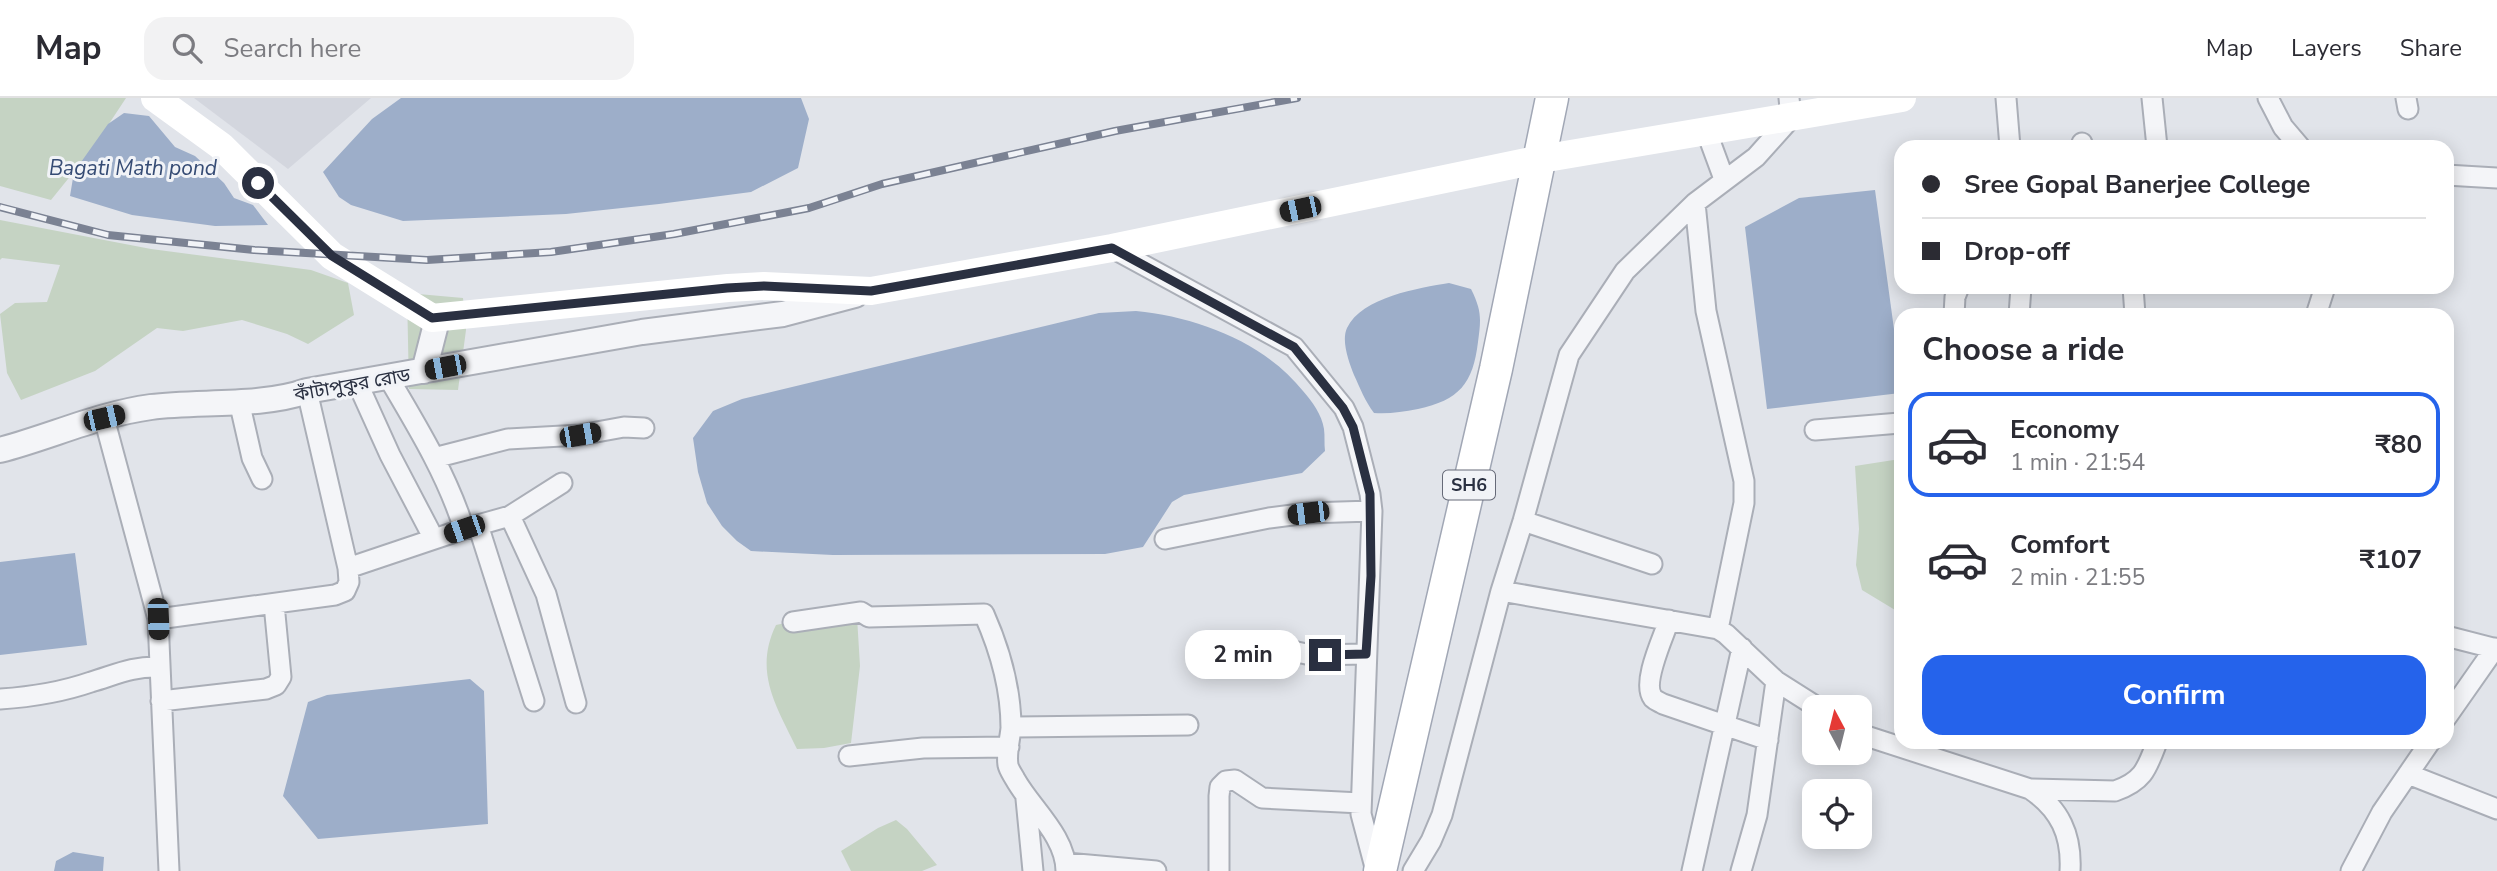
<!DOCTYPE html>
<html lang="en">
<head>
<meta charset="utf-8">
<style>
	:root { --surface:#fff; --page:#f2f2f3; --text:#2b2b33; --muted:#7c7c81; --line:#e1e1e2; --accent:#2563eb }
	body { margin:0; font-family:"Nunito Sans","Noto Sans Bengali",sans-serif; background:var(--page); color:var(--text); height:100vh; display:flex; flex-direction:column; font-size:26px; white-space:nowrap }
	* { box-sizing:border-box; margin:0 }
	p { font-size:23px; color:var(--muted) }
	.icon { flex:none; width:38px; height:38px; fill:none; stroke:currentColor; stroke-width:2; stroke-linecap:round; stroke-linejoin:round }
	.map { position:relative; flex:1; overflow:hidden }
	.panel { position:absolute; left:1894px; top:210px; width:560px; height:441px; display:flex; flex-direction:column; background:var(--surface); border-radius:21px; box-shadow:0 4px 18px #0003 }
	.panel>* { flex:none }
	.hud { position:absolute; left:1894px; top:42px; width:560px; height:154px; border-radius:21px; box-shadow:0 4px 18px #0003; display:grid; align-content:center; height:154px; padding:0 28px; background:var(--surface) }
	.needle { width:46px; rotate:353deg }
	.fabs { position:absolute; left:1802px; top:597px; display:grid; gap:14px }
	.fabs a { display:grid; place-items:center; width:70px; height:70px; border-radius:14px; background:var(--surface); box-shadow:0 4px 18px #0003; font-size:35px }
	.end { position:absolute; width:32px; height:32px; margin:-16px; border:9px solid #2a3041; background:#fff; box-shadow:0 0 0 4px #fff }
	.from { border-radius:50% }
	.bubble { position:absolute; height:49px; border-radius:21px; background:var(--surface); box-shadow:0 4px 18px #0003; font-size:23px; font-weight:700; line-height:49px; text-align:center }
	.car { position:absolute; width:21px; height:42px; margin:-21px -10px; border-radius:9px; box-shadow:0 0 5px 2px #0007; background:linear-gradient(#222 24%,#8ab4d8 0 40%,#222 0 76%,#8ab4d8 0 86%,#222 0) }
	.hud b { display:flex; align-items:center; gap:24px; height:66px; font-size:26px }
	.hud b+b { border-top:2px solid var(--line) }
	.hud i { width:18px; height:18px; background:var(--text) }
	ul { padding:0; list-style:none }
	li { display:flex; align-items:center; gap:21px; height:105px; margin:0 14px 10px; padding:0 14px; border:4px solid transparent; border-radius:21px }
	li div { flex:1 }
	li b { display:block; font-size:26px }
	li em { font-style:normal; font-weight:700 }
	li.on { border-color:var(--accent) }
	li>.icon { width:63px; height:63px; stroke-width:1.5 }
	h2 { padding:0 28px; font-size:32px; line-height:84px }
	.cta { display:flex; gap:14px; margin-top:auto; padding:14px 28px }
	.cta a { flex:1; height:80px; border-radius:21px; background:var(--accent); color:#fff; font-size:28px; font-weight:700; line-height:80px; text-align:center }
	header { display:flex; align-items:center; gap:42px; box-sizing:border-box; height:98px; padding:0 35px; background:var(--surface); border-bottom:2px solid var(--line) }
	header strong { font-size:33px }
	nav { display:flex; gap:38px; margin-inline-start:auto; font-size:24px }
	.search { width:490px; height:63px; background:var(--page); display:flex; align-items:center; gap:18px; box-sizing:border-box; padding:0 24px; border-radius:21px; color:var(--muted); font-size:26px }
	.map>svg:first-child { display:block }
</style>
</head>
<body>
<header>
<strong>Map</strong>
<div class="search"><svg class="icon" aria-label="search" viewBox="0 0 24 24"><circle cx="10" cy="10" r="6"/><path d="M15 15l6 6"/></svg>Search here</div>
<nav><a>Map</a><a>Layers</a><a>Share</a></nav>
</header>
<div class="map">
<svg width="2497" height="773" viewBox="0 0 2497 773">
	<rect width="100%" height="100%" fill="#e1e4ea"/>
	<path fill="#d3d6de" d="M 194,0 L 371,0 L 288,71 Z"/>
	<path fill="#c5d3c3" d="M 0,0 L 126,0 L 93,50 L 51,102 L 0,88 Z
		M 0,122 L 151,151 L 311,172 L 348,185 L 354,217 L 308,246 L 287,236 L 242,222 L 183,233 L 157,230 L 95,273 L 21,302 L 7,275 L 0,216 L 15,205 L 47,204 L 60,167 L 2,160 L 0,162 Z
		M 407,195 L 463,200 L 466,232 L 458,292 L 409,291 Z
		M 1900,361 L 1900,515 L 1862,492 L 1856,467 L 1859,431 L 1855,368 Z
		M 833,515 L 857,519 L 860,568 L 851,645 L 824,650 L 797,651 C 777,609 753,574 776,527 Z
		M 896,722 L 907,731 L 937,767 L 922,773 L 851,773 L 841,753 L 878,730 Z"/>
	<path fill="#9daec9" d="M 401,0 L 801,0 L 809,21 L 798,70 L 751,94 L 659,106 L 566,116 L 403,123 L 351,107 L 339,99 L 323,74 L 372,21 Z
		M 124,15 L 149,18 L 175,49 L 195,58 L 224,85 L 234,100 L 253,107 L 268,127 L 215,128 L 132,117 L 70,98 L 74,74 L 108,26 Z
		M 1875,92 L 1900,275 L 1900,295 L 1767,311 L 1745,129 L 1799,100 Z
		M 1449,185 L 1471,191 C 1482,213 1481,221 1478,244 C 1473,286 1459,302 1418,311 C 1402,314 1389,316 1374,315 C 1365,303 1360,290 1354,277 C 1349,264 1341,243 1347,230 C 1362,199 1419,190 1449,185 Z
		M 1136,213 C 1197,219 1264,244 1303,293 C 1312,303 1322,317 1324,331 C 1325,338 1324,346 1325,353 L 1302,375 L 1184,397 L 1172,404 L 1143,449 L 1105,456 L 833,457 L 751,453 L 737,443 L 722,428 L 707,405 L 698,374 L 693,340 L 713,313 L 742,301 L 1099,215 Z
		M 75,455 L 87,547 L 0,557 L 0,464 Z
		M 470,581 L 484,593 L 488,726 L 318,741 L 283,698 L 308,604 L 327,597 Z
		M 73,754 L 104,759 L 103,773 L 54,773 L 56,763 Z"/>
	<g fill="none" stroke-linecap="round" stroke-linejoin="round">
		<g stroke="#aaaeb7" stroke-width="23">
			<path id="minor" d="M 2006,0 L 2010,49
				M 2152,0 L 2157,49
				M 2268,0 L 2283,29 L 2300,49
				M 2406,0 L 2408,11
				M 1707,35 L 1724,81
				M 2082,45 L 2083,49
				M 2446,77 L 2497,80
				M 1695,105 L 1706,213 L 1744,383 L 1744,405 L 1718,531
				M 1112,150 L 1294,249 L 1344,310 L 1353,329 L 1370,396 L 1372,413 L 1361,716 L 1376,773
				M 2133,189 L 2135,217
				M 1954,217 L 1955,199 L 1959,189
				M 2019,217 L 2021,189
				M 2316,217 L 2325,189
				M 388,279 C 417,328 447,377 464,431 L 510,418 L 546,496 L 576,605
				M 357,284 L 390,357 L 434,441
				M 239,303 L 252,360 L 262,381
				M 104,320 L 158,521 L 169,773
				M 1815,332 L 1900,325
				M 434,360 L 508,341 L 580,337 L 624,329 L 644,330
				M 510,418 L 562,385
				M 1523,423 L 1652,466
				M 478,427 L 534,603
				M 1165,441 L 1269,420 L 1308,415 L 1372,413
				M 348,470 L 464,431
				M 1501,493 L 1718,531 L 1726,536 L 1776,583 L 1817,609
				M 158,521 L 335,497 L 345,493 L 349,484 L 348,470 L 307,293
				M 1669,522 C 1664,538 1641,585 1653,600 C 1656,603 1660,604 1663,606 L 1768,642
				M 793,524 L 861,514 L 869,519 L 984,516 C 1000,552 1011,590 1011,630 C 1010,641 1006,655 1008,667 C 1009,672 1013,677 1015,681 C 1031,710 1066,738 1066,773
				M 2446,538 L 2497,551
				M 1269,548 L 1311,557 L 1366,556
				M 0,601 C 31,599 62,594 91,584 C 115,577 133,568 159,569
				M 161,603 L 266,591 L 276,587 L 281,579 L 274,506
				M 2446,620 L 2495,550
				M 1011,629 L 1188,627
				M 1860,636 L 2030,691 C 2060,711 2072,737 2070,773
				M 849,658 L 923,650 L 1009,649
				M 2408,676 L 2497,711
				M 2030,691 L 2115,693 C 2144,683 2147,670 2157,644
				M 1026,701 L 1033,773
				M 1066,765 L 1156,773
				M 1219,773 L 1219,698 L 1220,689 L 1226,683 L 1235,682 L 1262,700 L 1361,705
				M 1413,773 L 1431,743 L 1442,717 L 1501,493 L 1523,423 L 1569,257 L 1625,173 L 1695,105 L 1756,59 L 1791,20 L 1789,0
				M 1692,773 L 1742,550
				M 1741,773 L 1757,717 L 1776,583
				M 2351,773 L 2382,714 L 2430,644"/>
		</g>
		<g stroke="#aaaeb7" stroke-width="28">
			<path id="tertiary" d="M 424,273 L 435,230 L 432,220
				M 0,352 C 50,339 99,316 151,309 C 199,303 262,309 307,293 L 642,234 L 783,216 L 855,197"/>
		</g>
		<g stroke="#a1a7b5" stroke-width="35">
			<path id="primary" d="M 1380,773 L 1496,271 L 1552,0"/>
		</g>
		<use href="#minor" stroke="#f4f5f8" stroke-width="19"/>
		<use href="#tertiary" stroke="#f4f5f8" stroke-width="24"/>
		<path stroke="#fff" stroke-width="28" d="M 155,0 L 221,48 L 332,158 L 432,220 L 728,190 L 764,188 L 871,193 L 1112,150 L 1541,61 L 1902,0"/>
		<use href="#primary" stroke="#fff" stroke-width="32"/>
		<g stroke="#7b8293" stroke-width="8">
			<path id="rail" d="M 0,109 L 108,137 L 254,152 L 427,162 L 551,154 L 674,136 L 809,110 L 882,86 L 1115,33 L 1297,0"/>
		</g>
		<use href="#rail" stroke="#f1f3f7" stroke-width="5" stroke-dasharray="16" stroke-linecap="butt"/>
	</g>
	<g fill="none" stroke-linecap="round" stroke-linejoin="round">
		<path stroke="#2a3041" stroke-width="9" d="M 258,85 L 332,158 L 432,220 L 727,190 L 764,188 L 871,193 L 1112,150 L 1294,249 L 1343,310 L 1353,329 L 1370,396 L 1371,478 L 1366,556 L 1325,557"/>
	</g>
	<g text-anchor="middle" stroke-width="6" stroke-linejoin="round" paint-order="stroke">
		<rect fill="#f1f3f7" stroke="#666a78" stroke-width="2" x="1443" y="372.5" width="52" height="29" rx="5"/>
		<g font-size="18" font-weight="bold" fill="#2a3041">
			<text x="1469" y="393">SH6</text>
		</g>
		<g font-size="19" fill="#2a3041" stroke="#f1f3f7">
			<text transform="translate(352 286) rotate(-10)" y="7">কাঁটাপুকুর রোড</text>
		</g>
		<g font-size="21" font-style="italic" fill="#354b74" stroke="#f1f3f7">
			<text x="133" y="77">Bagati Math pond</text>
		</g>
	</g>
</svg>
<div class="fabs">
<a><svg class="needle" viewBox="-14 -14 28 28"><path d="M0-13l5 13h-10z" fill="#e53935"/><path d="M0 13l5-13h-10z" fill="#7c7c81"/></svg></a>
<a><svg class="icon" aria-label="locate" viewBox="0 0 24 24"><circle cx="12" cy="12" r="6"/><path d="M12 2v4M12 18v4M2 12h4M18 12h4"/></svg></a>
</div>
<i class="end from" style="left:258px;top:85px"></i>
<i class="end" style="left:1325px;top:557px"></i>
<div class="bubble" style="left:1185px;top:532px;width:116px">2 min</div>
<i class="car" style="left:1300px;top:111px;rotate:258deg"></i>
<i class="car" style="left:445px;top:269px;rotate:259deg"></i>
<i class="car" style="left:104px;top:320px;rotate:77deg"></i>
<i class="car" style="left:580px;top:337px;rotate:80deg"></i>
<i class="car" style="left:1308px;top:415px;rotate:263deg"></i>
<i class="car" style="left:464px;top:431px;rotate:251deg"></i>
<i class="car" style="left:158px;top:521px;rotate:178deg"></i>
<div class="hud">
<b><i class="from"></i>Sree Gopal Banerjee College</b>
<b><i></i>Drop-off</b>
</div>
<section class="panel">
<h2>Choose a ride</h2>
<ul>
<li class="on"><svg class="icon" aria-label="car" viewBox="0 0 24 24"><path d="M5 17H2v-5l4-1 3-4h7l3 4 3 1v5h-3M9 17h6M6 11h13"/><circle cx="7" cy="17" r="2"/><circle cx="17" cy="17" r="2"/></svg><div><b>Economy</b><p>1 min · 21:54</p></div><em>₹80</em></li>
<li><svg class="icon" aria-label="car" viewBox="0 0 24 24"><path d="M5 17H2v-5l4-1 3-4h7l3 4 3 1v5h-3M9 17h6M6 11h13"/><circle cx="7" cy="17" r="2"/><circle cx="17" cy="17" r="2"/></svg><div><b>Comfort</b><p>2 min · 21:55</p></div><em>₹107</em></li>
</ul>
<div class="cta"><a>Confirm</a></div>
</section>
</div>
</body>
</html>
